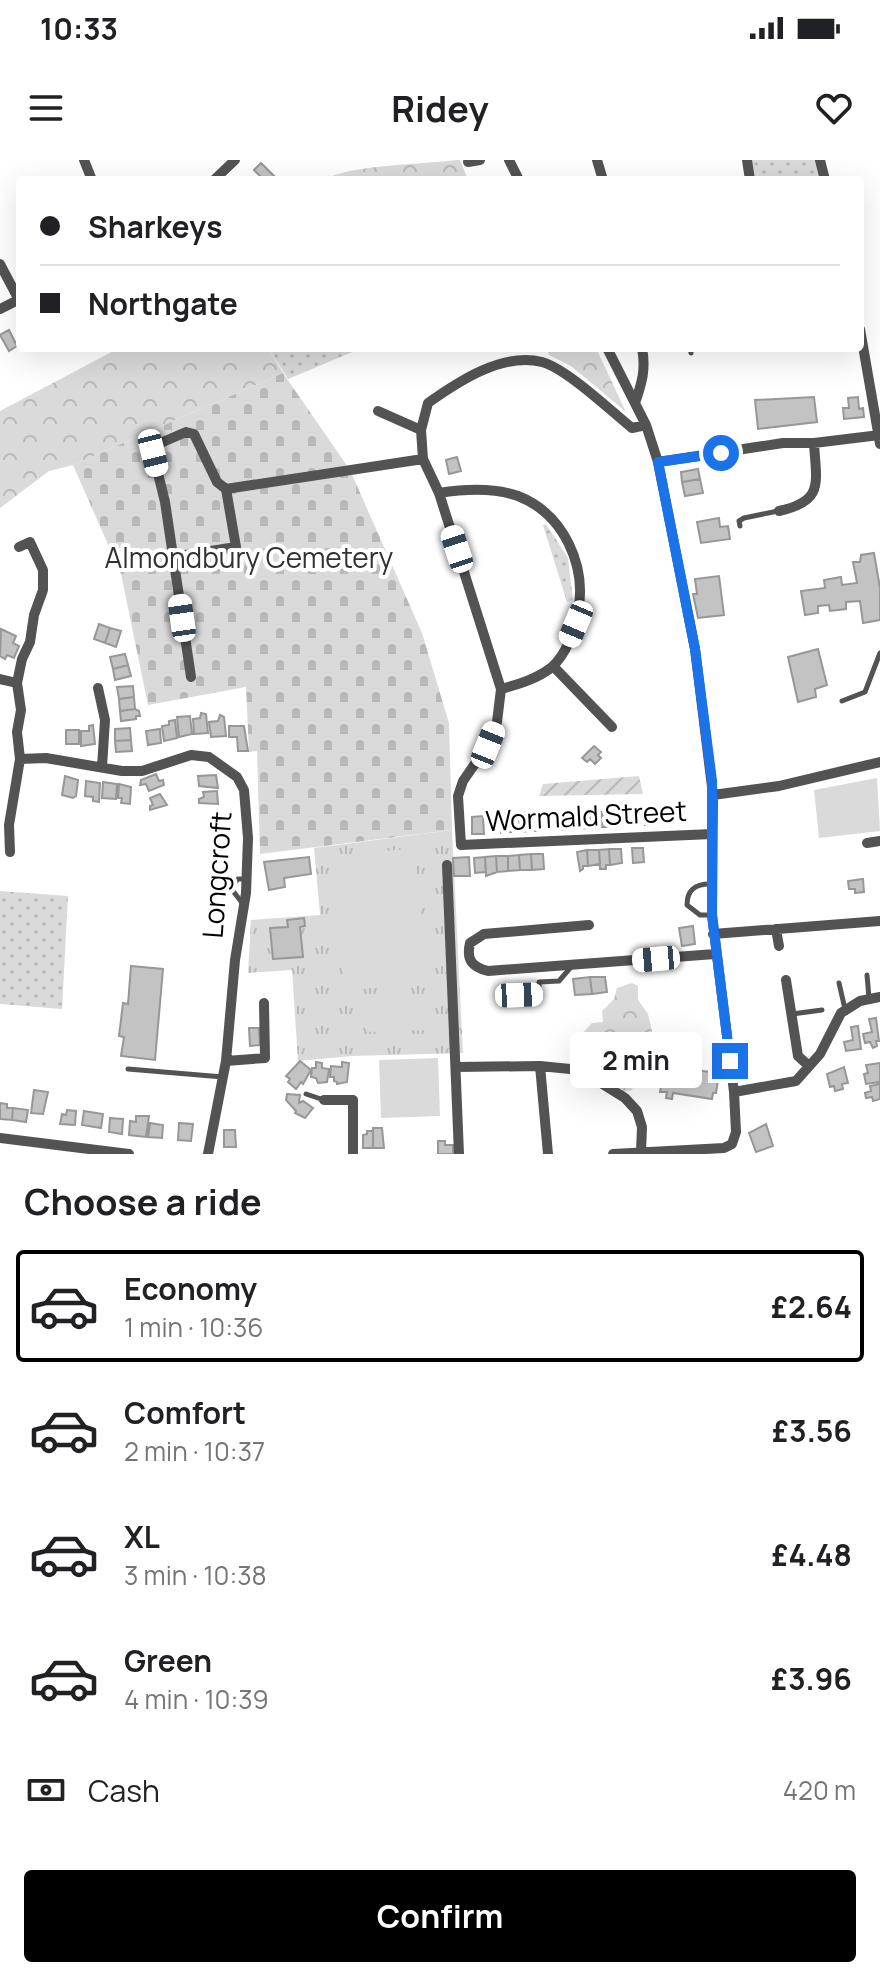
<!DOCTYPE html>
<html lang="en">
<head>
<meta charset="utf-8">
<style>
	:root { --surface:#fff; --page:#f6f6f6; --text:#202124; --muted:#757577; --line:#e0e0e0; --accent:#000 }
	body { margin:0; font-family:Manrope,sans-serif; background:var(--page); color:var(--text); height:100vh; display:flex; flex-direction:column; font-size:30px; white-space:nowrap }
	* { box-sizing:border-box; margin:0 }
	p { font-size:26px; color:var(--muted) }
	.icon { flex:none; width:44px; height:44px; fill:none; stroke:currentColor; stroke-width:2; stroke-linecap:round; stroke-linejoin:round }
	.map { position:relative; height:994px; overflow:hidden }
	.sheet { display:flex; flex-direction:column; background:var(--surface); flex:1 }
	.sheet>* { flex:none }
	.top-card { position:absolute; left:16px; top:16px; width:848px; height:176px; border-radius:8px; box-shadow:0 8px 32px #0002; display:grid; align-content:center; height:176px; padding:0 24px; background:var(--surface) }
	.end { position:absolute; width:36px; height:36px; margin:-18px; border:10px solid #1a73e8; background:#fff; box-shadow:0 0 0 4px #fff }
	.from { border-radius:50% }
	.bubble { position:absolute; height:56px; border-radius:8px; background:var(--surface); box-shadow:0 8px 32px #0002; font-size:26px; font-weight:700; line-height:56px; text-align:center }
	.car { position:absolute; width:24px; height:48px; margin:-24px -12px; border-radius:10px; box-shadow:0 0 6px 2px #0007; background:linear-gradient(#fff 24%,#345 0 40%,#fff 0 76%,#345 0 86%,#fff 0) }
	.top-card b { display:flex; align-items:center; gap:28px; height:76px; font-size:30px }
	.top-card b+b { border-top:2px solid var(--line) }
	.top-card i { width:20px; height:20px; background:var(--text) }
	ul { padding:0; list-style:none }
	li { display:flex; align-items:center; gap:24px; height:112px; margin:0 16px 12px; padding:0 8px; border:4px solid transparent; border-radius:8px }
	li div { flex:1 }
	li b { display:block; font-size:30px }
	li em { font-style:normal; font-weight:700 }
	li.current { border-color:var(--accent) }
	li>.icon { width:72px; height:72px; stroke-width:1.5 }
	h2 { padding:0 24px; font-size:36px; line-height:96px }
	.pay { display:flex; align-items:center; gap:20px; height:88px; padding:0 24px; font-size:30px }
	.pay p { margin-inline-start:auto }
	.primary-button { display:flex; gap:16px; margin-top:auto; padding:16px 24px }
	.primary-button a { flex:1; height:92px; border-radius:8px; background:var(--accent); color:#fff; font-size:32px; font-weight:700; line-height:92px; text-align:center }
	.status { display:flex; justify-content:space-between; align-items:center; height:56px; padding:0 40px; background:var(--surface); direction:ltr }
	.status svg { height:22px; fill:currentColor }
	header { display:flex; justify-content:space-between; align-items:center; height:104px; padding:0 24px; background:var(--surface); font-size:36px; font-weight:700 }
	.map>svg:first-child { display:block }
</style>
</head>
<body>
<div class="status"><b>10:33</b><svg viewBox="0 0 49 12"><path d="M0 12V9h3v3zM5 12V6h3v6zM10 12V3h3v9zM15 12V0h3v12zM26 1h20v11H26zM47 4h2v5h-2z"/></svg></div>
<header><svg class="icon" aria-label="menu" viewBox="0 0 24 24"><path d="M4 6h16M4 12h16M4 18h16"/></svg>Ridey<svg class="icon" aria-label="heart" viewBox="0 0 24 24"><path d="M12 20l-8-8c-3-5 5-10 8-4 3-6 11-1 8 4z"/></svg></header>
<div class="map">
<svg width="880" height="994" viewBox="0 0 880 994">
	<defs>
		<pattern id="grass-dots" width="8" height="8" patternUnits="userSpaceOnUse" patternTransform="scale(2)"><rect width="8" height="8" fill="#dadada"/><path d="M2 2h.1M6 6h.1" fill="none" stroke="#b9b9b9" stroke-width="1.8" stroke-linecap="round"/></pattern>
		<pattern id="forest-crowns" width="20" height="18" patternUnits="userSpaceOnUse" patternTransform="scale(2)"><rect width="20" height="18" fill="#dadada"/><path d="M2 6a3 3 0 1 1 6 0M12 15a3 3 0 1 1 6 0" fill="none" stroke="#b9b9b9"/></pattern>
		<pattern id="cemetery-stones" width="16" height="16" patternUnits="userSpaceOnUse" patternTransform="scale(2)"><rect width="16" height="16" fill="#dadada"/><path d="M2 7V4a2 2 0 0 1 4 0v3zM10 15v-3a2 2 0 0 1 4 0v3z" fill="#b9b9b9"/></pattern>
		<pattern id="park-tufts" width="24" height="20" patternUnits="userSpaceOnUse" patternTransform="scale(2)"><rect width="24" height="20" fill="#dadada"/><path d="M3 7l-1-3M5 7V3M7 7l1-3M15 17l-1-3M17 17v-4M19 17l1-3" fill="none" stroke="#b9b9b9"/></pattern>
		<pattern id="garden-furrows" width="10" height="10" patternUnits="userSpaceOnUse" patternTransform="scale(2)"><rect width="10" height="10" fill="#dadada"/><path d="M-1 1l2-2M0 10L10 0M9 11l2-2" fill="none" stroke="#b9b9b9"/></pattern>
	</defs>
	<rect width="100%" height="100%" fill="#fff"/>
	<path fill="url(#grass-dots)" d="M 747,0 L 820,0 L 825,20 L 750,20 Z
		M 268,188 L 362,188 L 288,219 Z
		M 546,364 L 568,398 L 573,440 L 567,442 L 543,365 Z
		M 0,731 L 68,736 L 62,849 L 0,844 Z"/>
	<path fill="url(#forest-crowns)" d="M 456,0 L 460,0 L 468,20 L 326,20 C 343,5 430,4 456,0 Z
		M 119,188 L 268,188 L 283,213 L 73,305 L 49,311 L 0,348 L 0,251 Z
		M 546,188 L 596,188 L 626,252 L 571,206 L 549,195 Z
		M 632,823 L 638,826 L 638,840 L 648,854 L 655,884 L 660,892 L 648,912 L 636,915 L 632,930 L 620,933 L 604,924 L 602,917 L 594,915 L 584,907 L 585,900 L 576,888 L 575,881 L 592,863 L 603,862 L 602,851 L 614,839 L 617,828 Z"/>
	<path fill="url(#cemetery-stones)" d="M 283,213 L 350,310 L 422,473 L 449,563 L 452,670 L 260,694 L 257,591 L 249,592 L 246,527 L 148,545 L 121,414 L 73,305 Z"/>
	<path fill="url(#park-tufts)" d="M 452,670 L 463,893 L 352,896 L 298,901 L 292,810 L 248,813 L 251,760 L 320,755 L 314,688 Z"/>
	<path fill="url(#garden-furrows)" d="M 639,616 L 643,634 L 539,636 L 543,624 Z"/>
	<path fill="#dadada" d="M 877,618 L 880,671 L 819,678 L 814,630 Z
		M 413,688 L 429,821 L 345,831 L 329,698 Z
		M 428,841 L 429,870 L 366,872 L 365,843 Z
		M 438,898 L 440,956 L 381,958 L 379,900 Z"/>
	<path fill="#c3c3c3" stroke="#979797" stroke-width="2" d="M 261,3 L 274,16 L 269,20 L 264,20 L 254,10 Z
		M 9,170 L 17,186 L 9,191 L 0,175 Z
		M 814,237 L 817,262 L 758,269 L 755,240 Z
		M 858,237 L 859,249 L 863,248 L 864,257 L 844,259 L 843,248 L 849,248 L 848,238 Z
		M 457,297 L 461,311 L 449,314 L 446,300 Z
		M 698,309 L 700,319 L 682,322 L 681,312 Z
		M 700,319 L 703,333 L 685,336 L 682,322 Z
		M 719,358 L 720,367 L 728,366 L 730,379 L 701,383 L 697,362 Z
		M 874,393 L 880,428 L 880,460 L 863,463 L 860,441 L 846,442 L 846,449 L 830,451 L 829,445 L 818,446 L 818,453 L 805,455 L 801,431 L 825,428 L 824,420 L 841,417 L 842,425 L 857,423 L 853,402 L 860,402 L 861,395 Z
		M 719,416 L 724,455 L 698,458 L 693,434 L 697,434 L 695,419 Z
		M 99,464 L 110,468 L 105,483 L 94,479 Z
		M 110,468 L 121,471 L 116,487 L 105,483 Z
		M 1,469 L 16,476 L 13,483 L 19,486 L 14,498 L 7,495 L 5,499 L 0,496 Z
		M 818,489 L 827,525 L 815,529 L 816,537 L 798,542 L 788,497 Z
		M 125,494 L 128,505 L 113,509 L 110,497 Z
		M 128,505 L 131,516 L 115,520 L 113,509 Z
		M 133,526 L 134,537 L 119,539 L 117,527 Z
		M 134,537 L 135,549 L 120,551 L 119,539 Z
		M 135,549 L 139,551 L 140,556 L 136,556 L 136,559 L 121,561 L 120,551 Z
		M 201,553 L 206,554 L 208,573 L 194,574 L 193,559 L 200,558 Z
		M 220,555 L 224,557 L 226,576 L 211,577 L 209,562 L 218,561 Z
		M 190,556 L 192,574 L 179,577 L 177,557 Z
		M 175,560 L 177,578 L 164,581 L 162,566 L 169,565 L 169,561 Z
		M 93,565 L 95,584 L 81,586 L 81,571 L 89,571 L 89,566 Z
		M 229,566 L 244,566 L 248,591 L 238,591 L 237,577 L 229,577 Z
		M 130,568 L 131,580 L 115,581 L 115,569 Z
		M 160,569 L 161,583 L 148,585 L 146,571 Z
		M 66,570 L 79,570 L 79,584 L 66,584 Z
		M 131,580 L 132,591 L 116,592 L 115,581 Z
		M 594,586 L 601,592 L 598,595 L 601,598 L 595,604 L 590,599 L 587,602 L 582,598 Z
		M 156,614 L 159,621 L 163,620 L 164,625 L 149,631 L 146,624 L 140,625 L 141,620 Z
		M 216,615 L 218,628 L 199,626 L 198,616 Z
		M 65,616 L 78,620 L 76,636 L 73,638 L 62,635 Z
		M 86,621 L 100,623 L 99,642 L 93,641 L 93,637 L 85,636 Z
		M 103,622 L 117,624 L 116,639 L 102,638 Z
		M 119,624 L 131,627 L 130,644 L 121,643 L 122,638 L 118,638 Z
		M 217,631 L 218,644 L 199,643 L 199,639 L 204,637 L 203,632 Z
		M 160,634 L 167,645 L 150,650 L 150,646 L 153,645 L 150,638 Z
		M 656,650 L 657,664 L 645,665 L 644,651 Z
		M 528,651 L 529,671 L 520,672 L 519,655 Z
		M 558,652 L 567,652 L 568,670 L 559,670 Z
		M 576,652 L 589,652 L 590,668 L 576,669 Z
		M 589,652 L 602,652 L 602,667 L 590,668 Z
		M 602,652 L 613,652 L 613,667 L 602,667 Z
		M 541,653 L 541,671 L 529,671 L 528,654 Z
		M 510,655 L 511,672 L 501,673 L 500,656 Z
		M 483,656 L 484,674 L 472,674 L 472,657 Z
		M 632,688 L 643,688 L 644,702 L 633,703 Z
		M 609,689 L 610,705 L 606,705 L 606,709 L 600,709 L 599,690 Z
		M 609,689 L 621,689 L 622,703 L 610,705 Z
		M 587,690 L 588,706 L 583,706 L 583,709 L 580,711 L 577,692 Z
		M 587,690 L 599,690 L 600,704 L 588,706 Z
		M 531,694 L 532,710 L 520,710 L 519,695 Z
		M 531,694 L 543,694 L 544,709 L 532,710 Z
		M 519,695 L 520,710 L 508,711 L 508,696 Z
		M 496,696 L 497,712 L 486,716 L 485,697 Z
		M 496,696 L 508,696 L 508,711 L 497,712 Z
		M 309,697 L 311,714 L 284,718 L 285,727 L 269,730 L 264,702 Z
		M 469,697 L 470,716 L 454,716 L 453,698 Z
		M 485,697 L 486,712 L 475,713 L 474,698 Z
		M 863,719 L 864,732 L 855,733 L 855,729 L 849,729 L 848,721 Z
		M 304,758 L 305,766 L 300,767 L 303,797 L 273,799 L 270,768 L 288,767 L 287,760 Z
		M 693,766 L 695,784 L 682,786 L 679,768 Z
		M 131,806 L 163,809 L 155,900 L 121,896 L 124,877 L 119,876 L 123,843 L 128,844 Z
		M 590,817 L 592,834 L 575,835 L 573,819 Z
		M 590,817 L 605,817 L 607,832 L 592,834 Z
		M 876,858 L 879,881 L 876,881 L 877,886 L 873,888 L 870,882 L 865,883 L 863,874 L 872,872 L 869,859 Z
		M 858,866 L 861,889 L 846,891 L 844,882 L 853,880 L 851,867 Z
		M 249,868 L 259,868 L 260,885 L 250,886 Z
		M 668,881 L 700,886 L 697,905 L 665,899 Z
		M 300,901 L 311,910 L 303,924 L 301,922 L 296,929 L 288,922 L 290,919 L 286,916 Z
		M 316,902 L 322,903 L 322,908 L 329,909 L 327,922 L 318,923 L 316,918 L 311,917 L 312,908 L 316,908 Z
		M 342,902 L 349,903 L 347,922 L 337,924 L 337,922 L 334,921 L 334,917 L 330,917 L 331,906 L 342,907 Z
		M 880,903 L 880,922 L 866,924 L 864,914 L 868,913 L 866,905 Z
		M 655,905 L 719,913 L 716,933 L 713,933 L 712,939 L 673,933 L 672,939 L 666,938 L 667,932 L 660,932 L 661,926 L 652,925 Z
		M 844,907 L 848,923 L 842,924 L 843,929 L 835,931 L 834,926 L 830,927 L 827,914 Z
		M 880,924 L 880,939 L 873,941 L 872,937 L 866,938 L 865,933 L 871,931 L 870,926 Z
		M 34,930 L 48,932 L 43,954 L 31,953 Z
		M 287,934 L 300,935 L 299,943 L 303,941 L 313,948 L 305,958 L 295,953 L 296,951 L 286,940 Z
		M 0,943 L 7,944 L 7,948 L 13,948 L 12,960 L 0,959 Z
		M 13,948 L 28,950 L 26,962 L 12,960 Z
		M 67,950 L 76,951 L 75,965 L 60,964 L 62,954 L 66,955 Z
		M 84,951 L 103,954 L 101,968 L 82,965 Z
		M 136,956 L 149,956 L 146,977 L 129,975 L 130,961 L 136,962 Z
		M 110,958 L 123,959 L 122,974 L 109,972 Z
		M 150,963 L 163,965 L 162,978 L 148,977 Z
		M 179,963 L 193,964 L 191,981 L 178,980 Z
		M 766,964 L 773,986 L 756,992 L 749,973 Z
		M 373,968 L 382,968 L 384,988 L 373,988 Z
		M 224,970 L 235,970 L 236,987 L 224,987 Z
		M 367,971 L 373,971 L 373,988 L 363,988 L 363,975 L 367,974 Z
		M 438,981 L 445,981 L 445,985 L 453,985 L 453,994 L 438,994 Z"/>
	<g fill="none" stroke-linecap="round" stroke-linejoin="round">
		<path stroke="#535353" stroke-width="5" d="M 690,188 L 691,193
			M 740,366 L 739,361 L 744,358 L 778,351
			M 842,541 L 865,532 L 880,493
			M 710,724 C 696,724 687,729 687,745 L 700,755 L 711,755
			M 243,744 L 233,731 L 233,725 L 238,719 L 246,719
			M 867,815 L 869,838
			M 839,823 L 845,849
			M 500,835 L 539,834 L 539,822 L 559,821 L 571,807
			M 792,854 L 822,850
			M 128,909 L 223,917
			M 306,934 L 324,940"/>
		<path stroke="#535353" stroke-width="10" d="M 84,0 L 92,20
			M 509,0 L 519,20
			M 597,0 L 603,20
			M 747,0 L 750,20
			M 820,0 L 825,20
			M 468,2 L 480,0
			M 214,20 L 235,0
			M 0,104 L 19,140
			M 0,149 L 20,139
			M 860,169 L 880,284
			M 607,188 L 646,265 L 658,302 L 695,489 L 713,635 L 712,755 L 734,932 L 736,972 L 732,984
			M 635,243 C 642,223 646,209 642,188
			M 378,251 L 421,270
			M 646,265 L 632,268 C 611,251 567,209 542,202 C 503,192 459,221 428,243 L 421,270 L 423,299 L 439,333 L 501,529 L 497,562 L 488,585 L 463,621 L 458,636 L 461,685 L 712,674
			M 658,302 L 783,283 L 814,283 L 880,275
			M 439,333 C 465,329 493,327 518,336 C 564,354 587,406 578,452 C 575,471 566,494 552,507 C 537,519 519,524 501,529
			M 779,351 C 825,341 816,322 814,283
			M 173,397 L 236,387 L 226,329 L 423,299
			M 553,506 L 612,567
			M 191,517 L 165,342 L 153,293 L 156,285 L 186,272 L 194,274 L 217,322 L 226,329
			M 0,519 L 17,523
			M 98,528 L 105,560 L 102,607
			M 20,599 L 46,598 L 122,611 L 142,611 L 191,595 L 209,597 L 237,617 L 244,630 L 248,678 L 246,733 L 235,800 L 226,901 L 208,994
			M 713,635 L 779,626 L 880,602
			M 867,683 L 880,681
			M 10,692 L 9,665 L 20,599 L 17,572 L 21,550 L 17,523 L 22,499 L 30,482 L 34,455 L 43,430 L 43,410 L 30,382 L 19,387
			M 447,705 L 459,994
			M 589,765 L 484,774 L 470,783 C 466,800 472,807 488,811 L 715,794
			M 776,769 L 779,786
			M 713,774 L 880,761
			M 786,820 L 798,896 L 809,906
			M 226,901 L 265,898 L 264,843
			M 540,906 L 580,910 L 625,938 L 637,951 L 642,967 L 641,992
			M 456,907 L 540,906 L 548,994
			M 734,932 L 796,921 L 820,894 L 841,853 L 860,841 L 880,837
			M 324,940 L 353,940 L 353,994
			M 0,978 L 129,994
			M 613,994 L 724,988 L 732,984"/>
	</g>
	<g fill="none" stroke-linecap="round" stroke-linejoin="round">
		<path stroke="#1a73e8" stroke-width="10" d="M 721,293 L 658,302 L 695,489 L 712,621 L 712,755 L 730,901"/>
	</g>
	<g text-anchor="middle" stroke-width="8" stroke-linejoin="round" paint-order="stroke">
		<g font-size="28" fill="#313131" stroke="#fff">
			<text x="249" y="408">Almondbury Cemetery</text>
		</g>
		<g font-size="28" fill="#000" stroke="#fff">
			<text transform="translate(586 656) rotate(-3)" y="10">Wormald Street</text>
			<text transform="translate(217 715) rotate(-86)" y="10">Longcroft</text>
		</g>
	</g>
</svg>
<i class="end from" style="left:721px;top:293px"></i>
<i class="end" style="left:730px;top:901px"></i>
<div class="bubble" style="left:570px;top:872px;width:132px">2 min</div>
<i class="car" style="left:153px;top:293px;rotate:166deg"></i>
<i class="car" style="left:457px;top:389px;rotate:342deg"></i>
<i class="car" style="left:182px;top:458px;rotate:352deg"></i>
<i class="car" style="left:576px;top:464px;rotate:203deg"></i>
<i class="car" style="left:488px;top:585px;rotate:22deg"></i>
<i class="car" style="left:656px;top:799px;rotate:265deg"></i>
<i class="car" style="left:519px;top:835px;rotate:88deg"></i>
<div class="top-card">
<b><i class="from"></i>Sharkeys</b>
<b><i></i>Northgate</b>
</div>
</div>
<section class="sheet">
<h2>Choose a ride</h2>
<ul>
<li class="current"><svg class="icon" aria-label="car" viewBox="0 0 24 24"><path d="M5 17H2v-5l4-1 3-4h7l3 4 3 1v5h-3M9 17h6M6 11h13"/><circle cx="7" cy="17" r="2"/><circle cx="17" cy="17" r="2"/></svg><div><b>Economy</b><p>1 min · 10:36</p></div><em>£2.64</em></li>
<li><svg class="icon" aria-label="car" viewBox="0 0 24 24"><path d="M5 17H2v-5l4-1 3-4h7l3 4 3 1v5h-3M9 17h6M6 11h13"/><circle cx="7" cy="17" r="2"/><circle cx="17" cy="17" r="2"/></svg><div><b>Comfort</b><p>2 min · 10:37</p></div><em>£3.56</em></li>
<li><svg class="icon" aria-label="car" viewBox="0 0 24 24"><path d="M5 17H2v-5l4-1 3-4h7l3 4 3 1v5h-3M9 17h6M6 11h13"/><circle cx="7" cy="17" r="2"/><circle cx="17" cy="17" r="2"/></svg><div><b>XL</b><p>3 min · 10:38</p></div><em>£4.48</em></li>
<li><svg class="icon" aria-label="car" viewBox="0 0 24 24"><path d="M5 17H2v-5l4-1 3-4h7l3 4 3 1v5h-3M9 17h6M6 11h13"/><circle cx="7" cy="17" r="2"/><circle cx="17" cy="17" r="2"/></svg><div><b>Green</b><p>4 min · 10:39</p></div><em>£3.96</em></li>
</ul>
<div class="pay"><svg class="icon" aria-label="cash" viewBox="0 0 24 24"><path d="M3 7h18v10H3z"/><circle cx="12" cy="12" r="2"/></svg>Cash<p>420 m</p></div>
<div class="primary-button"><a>Confirm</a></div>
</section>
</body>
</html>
